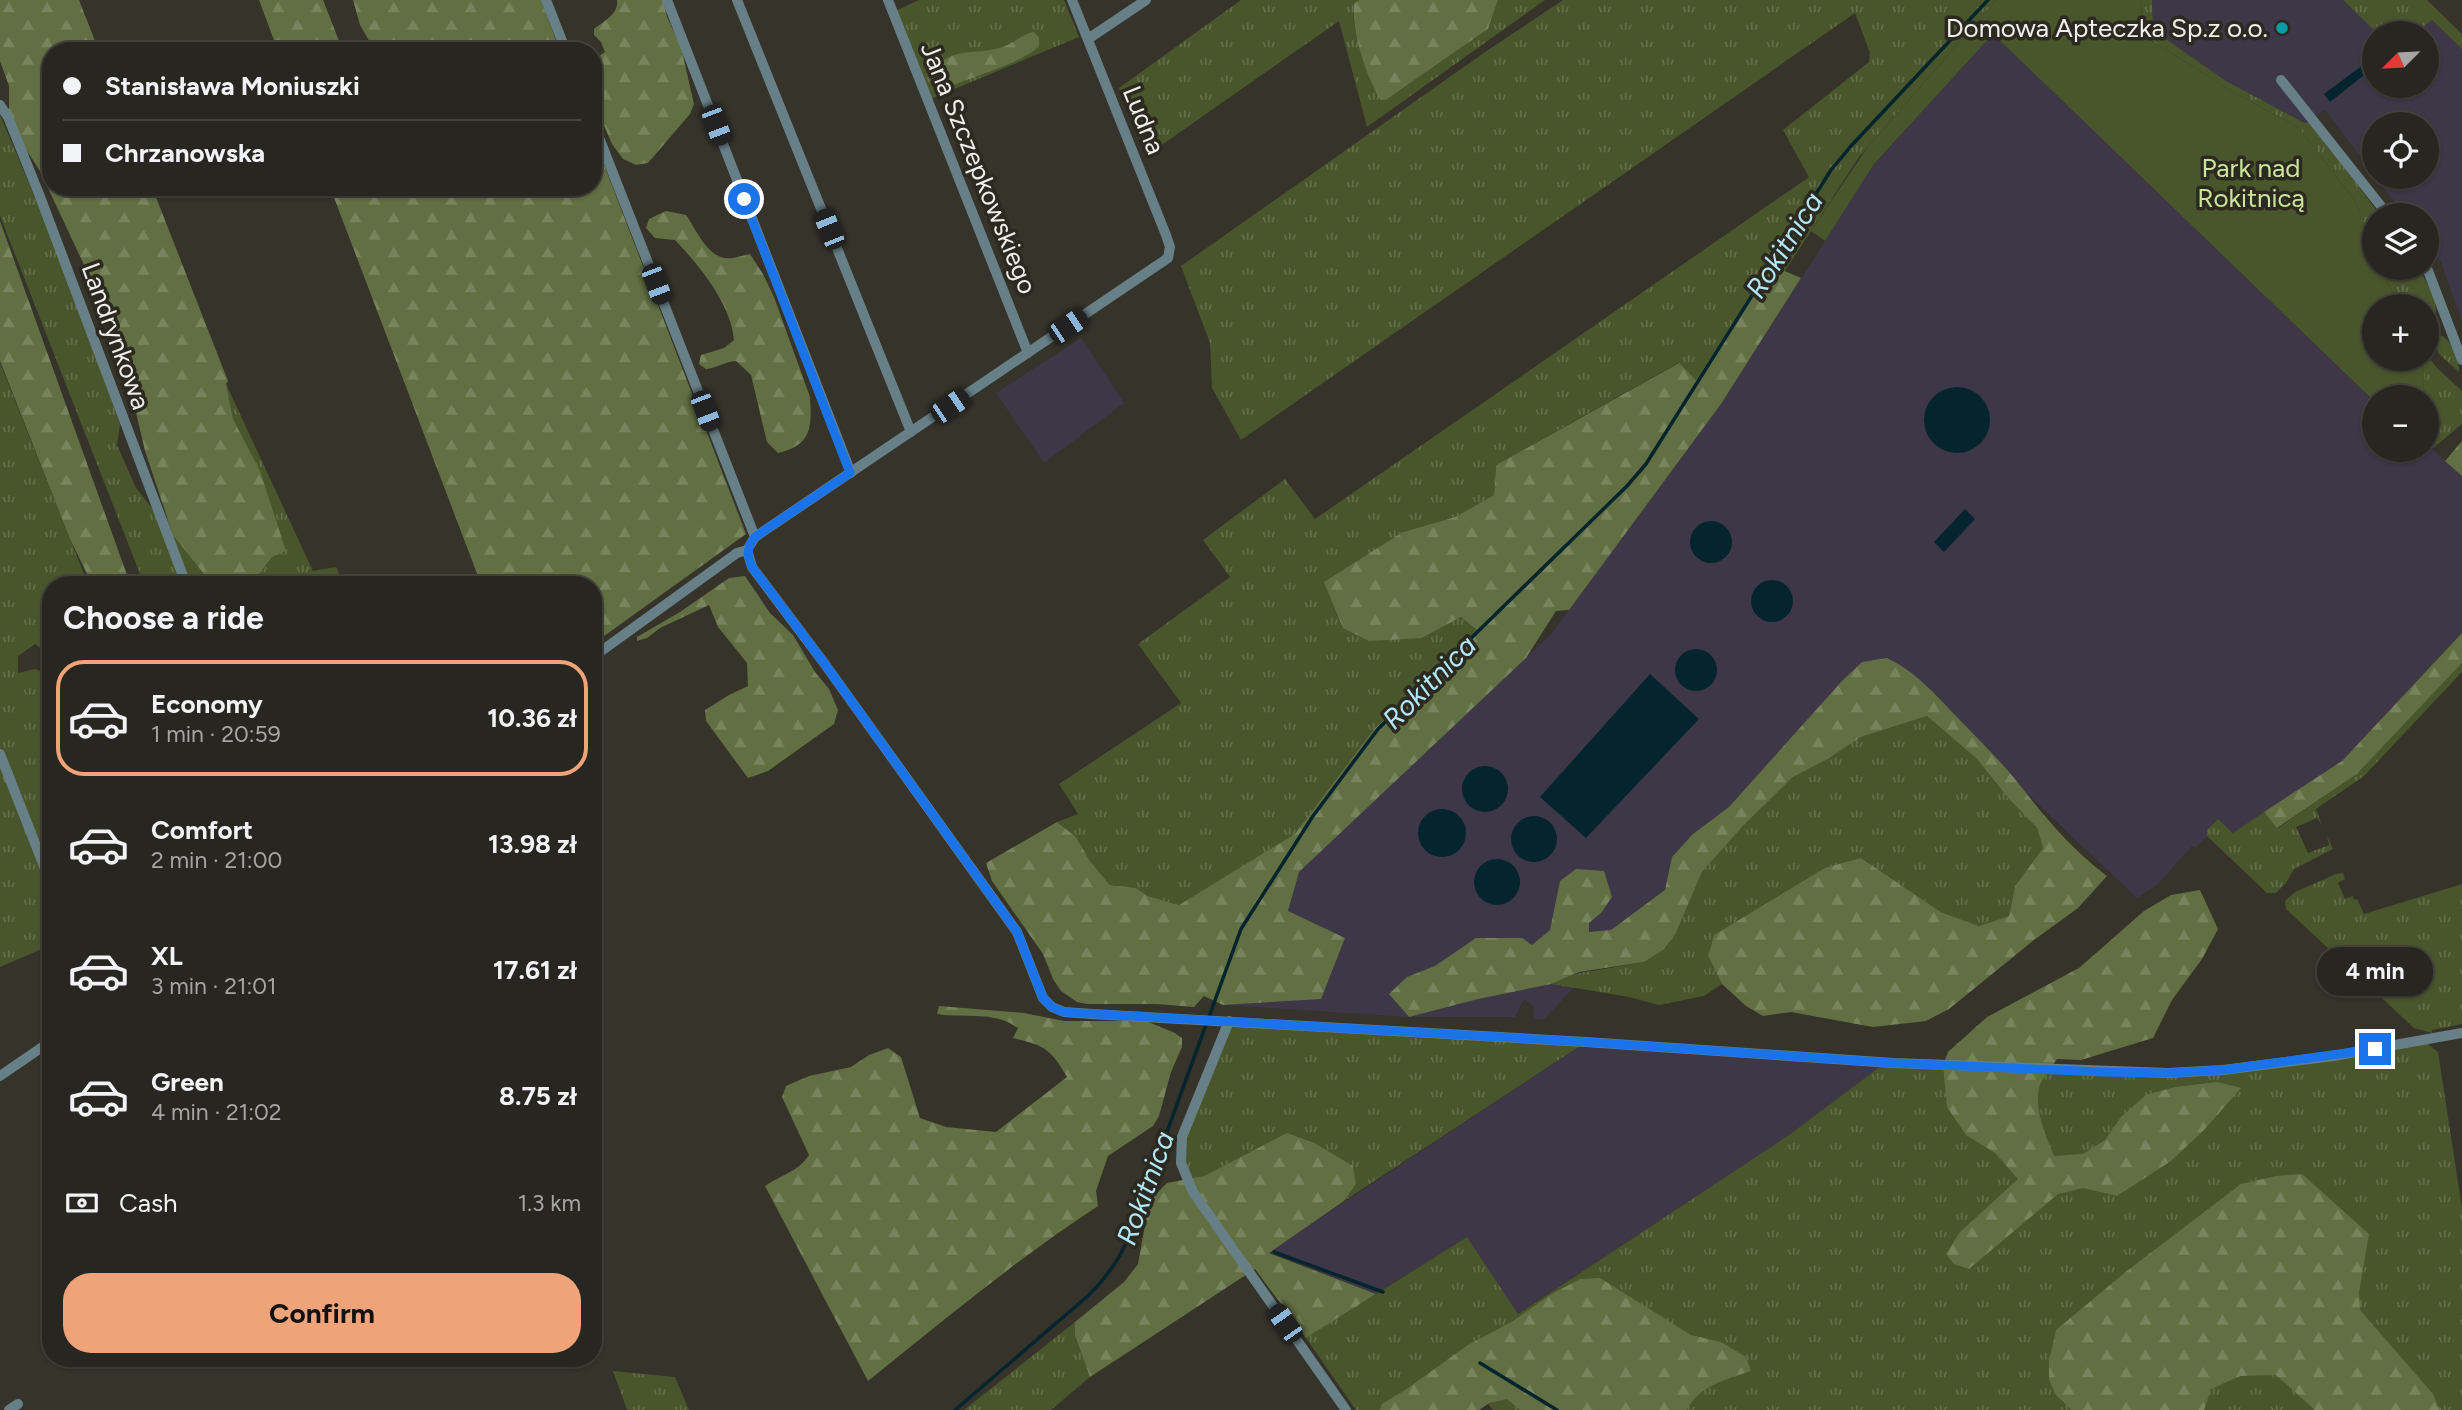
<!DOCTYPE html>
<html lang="en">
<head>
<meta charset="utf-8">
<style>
	:root { --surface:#282620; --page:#302e29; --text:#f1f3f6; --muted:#a5a5a5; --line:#44433e; --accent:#efa378 }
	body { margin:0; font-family:Figtree,sans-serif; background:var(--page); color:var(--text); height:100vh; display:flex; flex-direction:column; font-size:26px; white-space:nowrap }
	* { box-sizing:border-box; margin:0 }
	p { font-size:23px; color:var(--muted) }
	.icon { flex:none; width:38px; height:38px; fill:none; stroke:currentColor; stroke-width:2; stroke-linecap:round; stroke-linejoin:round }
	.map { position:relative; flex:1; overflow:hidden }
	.panel { position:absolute; left:42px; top:576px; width:560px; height:791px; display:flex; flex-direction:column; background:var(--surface); border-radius:28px; box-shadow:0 2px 5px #0004,0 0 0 2px var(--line) }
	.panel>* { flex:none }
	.guide { position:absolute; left:42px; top:42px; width:560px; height:154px; border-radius:28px; box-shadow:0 2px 5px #0004,0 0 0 2px var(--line); display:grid; align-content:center; height:154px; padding:0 21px; background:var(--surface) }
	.needle { width:46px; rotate:246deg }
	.tools { position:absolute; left:2362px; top:21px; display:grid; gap:14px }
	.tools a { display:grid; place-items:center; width:77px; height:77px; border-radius:50%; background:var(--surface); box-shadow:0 2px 5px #0004,0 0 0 2px var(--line); font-size:35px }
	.end { position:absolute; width:32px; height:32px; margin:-16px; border:9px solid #1a73e8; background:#fff; box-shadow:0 0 0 4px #fff }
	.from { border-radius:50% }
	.bubble { position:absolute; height:49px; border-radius:24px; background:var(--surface); box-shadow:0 2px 5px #0004,0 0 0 2px var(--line); font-size:23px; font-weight:700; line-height:49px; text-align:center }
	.car { position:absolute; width:21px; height:42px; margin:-21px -10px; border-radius:9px; box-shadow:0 0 5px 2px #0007; background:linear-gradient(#222 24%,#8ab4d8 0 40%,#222 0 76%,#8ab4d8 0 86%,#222 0) }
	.guide b { display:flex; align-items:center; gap:24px; height:66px; font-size:26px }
	.guide b+b { border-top:2px solid var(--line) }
	.guide i { width:18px; height:18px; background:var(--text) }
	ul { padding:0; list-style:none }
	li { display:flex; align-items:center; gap:21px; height:116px; margin:0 14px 10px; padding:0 7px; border:4px solid transparent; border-radius:28px }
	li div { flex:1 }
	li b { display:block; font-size:26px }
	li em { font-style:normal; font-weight:700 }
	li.on { border-color:var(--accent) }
	li>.icon { width:63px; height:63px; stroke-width:1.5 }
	h2 { padding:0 21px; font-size:32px; line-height:84px }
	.pay { display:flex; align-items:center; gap:18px; height:77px; padding:0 21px; font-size:26px }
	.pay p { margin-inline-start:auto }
	.primary-button { display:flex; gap:14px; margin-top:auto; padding:14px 21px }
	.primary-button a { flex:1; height:80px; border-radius:28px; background:var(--accent); color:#111; font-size:28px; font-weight:700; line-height:80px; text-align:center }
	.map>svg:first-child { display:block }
</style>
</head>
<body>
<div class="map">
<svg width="2462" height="1410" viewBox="0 0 2462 1410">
	<defs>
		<pattern id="grass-tufts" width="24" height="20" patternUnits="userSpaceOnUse" patternTransform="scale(1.75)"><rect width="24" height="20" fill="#49552b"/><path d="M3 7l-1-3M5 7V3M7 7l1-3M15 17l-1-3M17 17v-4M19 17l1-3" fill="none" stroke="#646e4a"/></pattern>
		<pattern id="forest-firs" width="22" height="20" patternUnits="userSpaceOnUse" patternTransform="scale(1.75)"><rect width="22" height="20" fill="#616f42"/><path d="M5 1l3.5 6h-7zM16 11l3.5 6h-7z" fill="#78845d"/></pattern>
	</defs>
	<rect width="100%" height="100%" fill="#35332a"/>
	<path fill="#3d3748" d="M 2152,0 L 2343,0 L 2376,31 L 2375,55 L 2365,67 L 2368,71 L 2375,66 L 2375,86 L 2427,86 L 2427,33 L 2415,33 L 2432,19 L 2462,49 L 2462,322 L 2441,262 L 2427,245 L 2427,215 L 2405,215 L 2375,177 L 2427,177 L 2427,124 L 2375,124 L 2375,176 L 2325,110 L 2305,123 L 2226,81 L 2153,30 Z
		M 1993,34 L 2375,402 L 2375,450 L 2427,450 L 2427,444 L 2462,476 L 2462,633 L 2342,761 L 2233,833 L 2218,819 L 2207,830 L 2207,836 L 2196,847 L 2192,846 L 2158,884 L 2137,898 L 1887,661 L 1543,1020 L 1534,1019 L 1533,1006 L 1524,999 L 1515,1017 L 1409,1017 L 1223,1005 L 1260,908 L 1551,634 L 1721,404 L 1874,164 Z
		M 1081,338 L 1124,403 L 1044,463 L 996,393 Z
		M 1586,1042 L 1885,1063 L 1789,1135 L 1517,1314 L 1467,1237 L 1376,1294 L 1269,1252 Z"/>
	<path fill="url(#grass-tufts)" d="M 919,0 L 1064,0 L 1079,37 L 928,100 L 893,12 Z
		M 1241,0 L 1359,0 L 1354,3 C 1350,38 1369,71 1386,100 L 1488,29 L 1498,0 L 1545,0 L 1367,127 L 1339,21 L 1146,156 L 1119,88 Z
		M 1563,0 L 1996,0 L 1859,157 L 1785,271 L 1770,265 L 1696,380 L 1678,363 L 1496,465 L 1494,495 L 1455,517 L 1403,532 L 1422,638 L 1461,617 L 1478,631 L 1374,729 L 1295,835 L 1179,905 L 1148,896 L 1136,888 L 1110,885 L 1090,861 L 1076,837 L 1057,822 L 1078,814 L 1059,784 L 1181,703 L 1138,644 L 1230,577 L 1203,540 L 1285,479 L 1315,519 L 1809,177 L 1783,130 L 1869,62 L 1870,53 L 1855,13 L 1241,440 L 1212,388 L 1210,343 L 1181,266 L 1488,50 Z
		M 2141,0 L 2152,0 L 2153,30 L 2226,81 L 2305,123 L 2310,121 L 2380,215 L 2375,215 L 2375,254 L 2356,202 L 2298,127 L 2235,93 L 2152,41 L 2142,19 Z
		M 2343,0 L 2427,0 L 2462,34 L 2462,49 L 2432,20 L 2415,33 L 2377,33 Z
		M 0,115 L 42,214 L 99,365 L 120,424 L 117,445 L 136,488 L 160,518 L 184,519 L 226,384 L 313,571 L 336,567 L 344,584 L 144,584 L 0,216 Z
		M 2381,268 L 2419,268 L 2434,297 L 2436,312 L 2427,316 L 2427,306 L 2399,306 Z
		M 2438,334 C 2453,340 2459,358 2459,372 L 2439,354 L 2434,341 Z
		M 2427,355 L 2437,368 L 2462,391 L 2462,424 L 2432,449 L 2427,444 L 2427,397 L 2423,397 L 2424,374 L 2421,359 L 2427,359 Z
		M 0,363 L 88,584 L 51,584 L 51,656 L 35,644 L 18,656 L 18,673 L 35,669 L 46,674 L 51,687 L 51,945 L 0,967 Z
		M 2462,663 L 2462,672 L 2364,776 L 2316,809 L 2322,825 L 2317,818 L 2296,827 L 2308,853 L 2329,845 L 2327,836 L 2333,849 L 2294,869 L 2286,883 L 2276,893 L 2267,893 L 2207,836 L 2207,830 L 2218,819 L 2233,833 L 2264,812 L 2278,828 L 2357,774 Z
		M 1927,716 L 1977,759 L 2008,798 L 2037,828 L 2043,848 L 2015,886 L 2009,916 L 1979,926 L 1941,912 L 1861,858 L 1714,935 L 1708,956 L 1722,984 L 1704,996 L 1659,1005 L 1629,997 L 1551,984 L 1575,974 L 1644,962 L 1676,933 L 1702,872 L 1743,826 L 1793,777 L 1828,759 L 1861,737 Z
		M 2343,873 L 2345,879 L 2338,883 L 2345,899 L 2353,896 L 2354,900 L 2357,899 L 2364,914 L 2462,884 L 2462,1024 L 2432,1030 L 2432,1033 L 2414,1028 L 2286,909 L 2285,901 L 2295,892 L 2336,874 Z
		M 1229,1021 L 1586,1042 L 1344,1201 L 1356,1184 L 1353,1166 L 1315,1143 L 1287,1134 L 1204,1176 L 1188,1180 L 1182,1137 Z
		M 2424,1041 L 2438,1052 L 2462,1208 L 2462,1410 L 1493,1410 L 1488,1404 L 1479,1410 L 1356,1410 L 1306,1338 L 1467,1237 L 1518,1314 L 1789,1135 L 1885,1063 L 2168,1073 Z
		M 1075,1322 L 1075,1336 L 1090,1377 L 1051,1410 L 964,1410 Z
		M 613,1371 L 675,1377 L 689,1410 L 627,1410 Z"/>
	<path fill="url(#forest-firs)" d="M 0,0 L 79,0 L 99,51 L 51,51 L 51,187 L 152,187 L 228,381 L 226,384 L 233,419 L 260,471 L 286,551 L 272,557 L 258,575 L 204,574 L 173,535 L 145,451 L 136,412 L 137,378 L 40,171 L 18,137 L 9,111 L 9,86 L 0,61 Z
		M 259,0 L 323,0 L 343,51 L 278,51 Z
		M 353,0 L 541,0 L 560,51 L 375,51 L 360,25 Z
		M 617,0 L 663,0 L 667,17 L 681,47 L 694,104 L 690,114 L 648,163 L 636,165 L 623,159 L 612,144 L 593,100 L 593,60 L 605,52 L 601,42 L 594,35 L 594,29 C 604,21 619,14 617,0 Z
		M 1359,0 L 1498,0 L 1488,29 L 1386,100 L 1381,100 C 1366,77 1351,30 1354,3 Z
		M 1034,32 L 1039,37 L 1039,47 C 1017,63 997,69 972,78 C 961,81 951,87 940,90 L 934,83 L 932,68 C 962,44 975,57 1005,46 C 1015,42 1022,34 1034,32 Z
		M 593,136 L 746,534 L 593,644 L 593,584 L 481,584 L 330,187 L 593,187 Z
		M 666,211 L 686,215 C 698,232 709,262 733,258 C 739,257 744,255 750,254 L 763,274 L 774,297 L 810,397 C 812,427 812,445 778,453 L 767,442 L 751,375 L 736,361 C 724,362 717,368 706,369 L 699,364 L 701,355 L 724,348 L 734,340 C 731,304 699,265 675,240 L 655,238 L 646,228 L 649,219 Z
		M 0,221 L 127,575 L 130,584 L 92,584 L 70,539 L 0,361 Z
		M 1770,265 L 1801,278 L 1721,404 L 1569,610 L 1556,611 L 1526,658 L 1299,872 L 1288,911 L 1345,938 L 1321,999 L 1223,1005 L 1204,996 L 1194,1007 L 1156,1004 L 1087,1004 L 1077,1002 L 1061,991 L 1053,979 L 1043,954 L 992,881 L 986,863 L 1057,822 L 1076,837 L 1090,861 L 1110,885 L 1136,888 L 1148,896 L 1179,905 L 1295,834 L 1374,729 L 1478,631 L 1461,617 L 1422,638 L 1369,641 L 1343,628 L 1324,582 L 1403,532 L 1455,517 L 1494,495 L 1496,465 L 1679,363 L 1696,380 Z
		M 2462,441 L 2462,476 L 2445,461 Z
		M 745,576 L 770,613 L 793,635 L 815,672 L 829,689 L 838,710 L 834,724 L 768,771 L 748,778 L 706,721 L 705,710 L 729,695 L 748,686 L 747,663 L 718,627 L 709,605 L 660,628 L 647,638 L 637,641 L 637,637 L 680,612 L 729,578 Z
		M 2462,633 L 2462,663 L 2357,774 L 2277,828 L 2264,812 L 2342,761 Z
		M 1887,658 C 1916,672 1934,693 1956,716 C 1976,737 1997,757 2015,779 C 2043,815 2070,848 2107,876 L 2078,908 L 2034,940 L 1949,1009 L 1926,1021 L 1873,1027 L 1791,1012 L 1763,1016 L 1746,1006 L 1722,984 L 1708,956 L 1714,935 L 1825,868 L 1861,858 L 1941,912 L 1979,926 L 2009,916 L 2015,886 L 2043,848 L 2037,828 L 2008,798 L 1977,759 L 1927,716 L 1861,737 L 1828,759 L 1793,777 L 1743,826 L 1702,872 L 1676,933 L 1664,949 L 1644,962 L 1579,972 L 1551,984 L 1478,999 L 1409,1017 L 1389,994 L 1407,977 L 1435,966 L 1476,938 L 1522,938 L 1532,945 L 1550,930 L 1560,881 L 1576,869 L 1604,871 L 1612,897 L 1601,913 L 1589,923 L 1589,932 L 1611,930 L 1665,890 L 1672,857 L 1693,834 L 1729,807 L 1842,681 L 1862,662 Z
		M 2200,890 L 2218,929 L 2202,959 L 2172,1000 L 2153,1038 L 2081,1060 L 2057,1059 C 2052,1067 2041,1079 2039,1088 C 2034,1110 2046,1136 2054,1156 L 2083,1154 L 2105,1140 L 2121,1117 L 2146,1095 L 2175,1087 L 2217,1082 L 2241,1088 L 2204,1130 L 2171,1161 L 2117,1196 L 2083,1188 L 2058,1194 L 1969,1269 L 1954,1264 L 1946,1254 L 1960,1232 L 2018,1179 L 1995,1153 L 1966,1135 L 1947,1107 L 1943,1065 L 1948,1052 L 1987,1017 L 2079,968 L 2144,911 L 2171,895 Z
		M 939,1006 L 1024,1013 L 1064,1021 L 1146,1021 L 1175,1033 L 1182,1038 L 1182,1047 L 1171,1072 L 1159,1116 L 1153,1126 L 1108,1156 L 1096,1191 L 1098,1206 C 1017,1259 943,1321 868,1381 L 765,1186 C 781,1175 798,1172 809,1155 L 782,1097 L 786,1086 L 809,1076 L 851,1067 L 869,1055 L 888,1048 L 901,1057 L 920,1118 L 946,1127 L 996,1132 L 1067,1077 C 1051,1049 1044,1045 1013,1038 L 1018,1028 C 993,1010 966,1019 937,1014 Z
		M 1287,1133 L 1315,1143 L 1353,1166 L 1356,1184 L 1344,1201 L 1269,1253 L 1376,1294 L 1306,1338 L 1255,1269 L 1090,1377 L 1075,1336 L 1075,1322 L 1124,1282 L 1138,1264 L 1149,1203 L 1157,1193 L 1167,1183 L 1204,1176 Z
		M 2302,1174 L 2369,1234 L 2359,1292 L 2360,1310 L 2433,1394 L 2440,1410 L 2315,1410 L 2276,1375 L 2240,1376 L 2211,1389 L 2204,1410 L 2072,1410 L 2055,1394 L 2049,1379 L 2049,1361 L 2056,1330 L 2128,1270 L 2241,1184 L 2276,1176 Z
		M 1600,1278 L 1691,1335 L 1721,1342 L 1746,1357 L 1751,1371 C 1727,1379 1698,1386 1687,1410 L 1520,1410 L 1507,1399 L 1489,1403 L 1479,1410 L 1380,1410 L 1382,1404 L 1405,1390 L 1468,1345 L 1513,1321 L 1550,1295 L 1580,1279 Z"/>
	<path fill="#49552b" d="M 1996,0 L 2141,0 L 2142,19 L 2152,41 L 2235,93 L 2298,127 L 2356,202 L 2375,254 L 2375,268 L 2381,268 L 2399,306 L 2375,306 L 2375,359 L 2421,359 L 2424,374 L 2423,397 L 2375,397 L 2375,402 L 1993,34 L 1874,164 L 1825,241 L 1811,231 L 1867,148 Z"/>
	<path fill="#04252e" d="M 2363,65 L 2368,72 L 2330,102 L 2324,94 Z
		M1924 420a33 33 0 1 1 66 0a33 33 0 1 1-66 0Z
		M 1965,509 L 1975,519 L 1944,552 L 1934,542 Z
		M1690 542a21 21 0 1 1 42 0a21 21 0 1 1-42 0Z
		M1751 601a21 21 0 1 1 42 0a21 21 0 1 1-42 0Z
		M1675 670a21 21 0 1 1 42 0a21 21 0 1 1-42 0Z
		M 1650,674 L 1699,719 L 1586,838 L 1540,797 Z
		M1462 789a23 23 0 1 1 46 0a23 23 0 1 1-46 0Z
		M1418 833a24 24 0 1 1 48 0a24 24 0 1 1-48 0Z
		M1511 839a23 23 0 1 1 46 0a23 23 0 1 1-46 0Z
		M1474 882a23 23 0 1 1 46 0a23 23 0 1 1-46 0Z"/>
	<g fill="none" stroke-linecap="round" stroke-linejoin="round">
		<path stroke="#04252e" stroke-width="3.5" d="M 1274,1252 L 1383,1292
			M 1480,1363 L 1557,1410
			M 955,1410 L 1089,1295 C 1107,1277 1121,1258 1130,1233 L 1241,929 L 1313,816 L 1378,729 L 1627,486 L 1646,464 L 1831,170 L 1851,146 L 1988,0"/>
		<path stroke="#678087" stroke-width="10" d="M 546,0 L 566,51
			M 667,0 L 851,473
			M 737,0 L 911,432
			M 888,0 L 1028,353
			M 1072,0 L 1166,235 L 1170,247 L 1168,258 L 755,537 L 747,550 L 752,567 L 824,663 L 1017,932 L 1043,998 L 1052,1007 L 1064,1012 L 1092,1014 L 1586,1042 L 1893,1063 L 2168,1073 L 2223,1070 L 2333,1056 L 2462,1033
			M 1088,39 L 1146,0
			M 2281,80 L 2388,215
			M 0,105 L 8,117 L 39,194 L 186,584
			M 593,122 L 755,537
			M 2427,268 L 2462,360
			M 593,657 L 737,553 L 747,550
			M 0,754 L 51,884
			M 1229,1021 L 1182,1137 L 1181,1163 L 1193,1192 L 1346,1410
			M 0,1076 L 51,1041
			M 9,1410 L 18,1404"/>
	</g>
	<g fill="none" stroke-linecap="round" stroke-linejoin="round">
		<path stroke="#1a73e8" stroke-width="9" d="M 744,199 L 850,473 L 755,537 C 746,548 747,555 752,567 L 824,663 L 1017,932 L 1043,998 L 1052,1007 L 1063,1012 L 1078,1013 L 1586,1042 L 1893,1063 L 2103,1072 L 2168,1073 L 2223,1070 L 2375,1049"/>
	</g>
	<circle fill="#0f9aa8" stroke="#2b2920" stroke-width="2.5" cx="2282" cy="28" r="7"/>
	<g text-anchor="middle" stroke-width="7" stroke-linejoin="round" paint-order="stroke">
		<g font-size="26" fill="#f0efe9" stroke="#2b2920" text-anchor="end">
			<text x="2268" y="37">Domowa Apteczka Sp.z o.o.</text>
		</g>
		<g font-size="26" fill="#f0efe9" stroke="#2b2920">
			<text transform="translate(1144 120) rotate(68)" y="9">Ludna</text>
			<text transform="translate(979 168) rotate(68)" y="9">Jana Szczepkowskiego</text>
			<text transform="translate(116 336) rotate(70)" y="9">Landrynkowa</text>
		</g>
		<g font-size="26" fill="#cce39a" stroke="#2b2920">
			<text x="2251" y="177">Park nad<tspan x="2251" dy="30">Rokitnicą</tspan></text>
		</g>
		<g font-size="28" font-style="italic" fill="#b2e7f8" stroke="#2b2920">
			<text transform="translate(1784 245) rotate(-58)" y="10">Rokitnica</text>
			<text transform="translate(1429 682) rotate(-45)" y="10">Rokitnica</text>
			<text transform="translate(1145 1188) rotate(-70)" y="10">Rokitnica</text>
		</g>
	</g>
</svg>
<div class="tools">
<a><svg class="needle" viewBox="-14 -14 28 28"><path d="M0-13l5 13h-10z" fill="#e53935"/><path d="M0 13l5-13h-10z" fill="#a5a5a5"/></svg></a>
<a><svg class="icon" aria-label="locate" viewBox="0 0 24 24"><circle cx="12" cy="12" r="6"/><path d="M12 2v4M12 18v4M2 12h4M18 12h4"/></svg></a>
<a><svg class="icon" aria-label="layers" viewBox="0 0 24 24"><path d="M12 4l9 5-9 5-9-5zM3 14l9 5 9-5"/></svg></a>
<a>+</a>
<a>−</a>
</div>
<i class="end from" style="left:744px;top:199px"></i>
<i class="end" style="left:2375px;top:1049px"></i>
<div class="bubble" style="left:2317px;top:947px;width:116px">4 min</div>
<i class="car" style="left:716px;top:125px;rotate:159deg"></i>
<i class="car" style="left:829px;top:229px;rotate:338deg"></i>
<i class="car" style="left:656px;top:284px;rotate:159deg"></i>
<i class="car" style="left:1068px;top:326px;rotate:56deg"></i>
<i class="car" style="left:950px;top:406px;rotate:56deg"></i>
<i class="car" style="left:705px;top:411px;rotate:159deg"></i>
<i class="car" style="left:1285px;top:1323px;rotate:325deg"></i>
<div class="guide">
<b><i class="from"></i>Stanisława Moniuszki</b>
<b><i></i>Chrzanowska</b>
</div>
<section class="panel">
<h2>Choose a ride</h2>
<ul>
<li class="on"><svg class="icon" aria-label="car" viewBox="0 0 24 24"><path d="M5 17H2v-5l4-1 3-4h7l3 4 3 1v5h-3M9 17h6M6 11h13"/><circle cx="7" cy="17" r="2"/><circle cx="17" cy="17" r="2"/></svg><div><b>Economy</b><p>1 min · 20:59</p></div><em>10.36 zł</em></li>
<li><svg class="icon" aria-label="car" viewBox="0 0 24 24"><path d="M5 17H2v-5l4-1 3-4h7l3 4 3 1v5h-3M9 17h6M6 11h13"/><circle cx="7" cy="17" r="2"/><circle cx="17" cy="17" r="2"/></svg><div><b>Comfort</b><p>2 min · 21:00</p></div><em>13.98 zł</em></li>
<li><svg class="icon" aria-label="car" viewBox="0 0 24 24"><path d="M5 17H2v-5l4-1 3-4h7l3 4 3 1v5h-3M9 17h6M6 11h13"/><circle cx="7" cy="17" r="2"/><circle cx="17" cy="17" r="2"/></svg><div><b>XL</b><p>3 min · 21:01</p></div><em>17.61 zł</em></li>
<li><svg class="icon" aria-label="car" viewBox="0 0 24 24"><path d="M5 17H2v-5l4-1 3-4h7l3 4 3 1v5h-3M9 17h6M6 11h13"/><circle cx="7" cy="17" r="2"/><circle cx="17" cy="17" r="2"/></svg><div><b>Green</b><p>4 min · 21:02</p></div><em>8.75 zł</em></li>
</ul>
<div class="pay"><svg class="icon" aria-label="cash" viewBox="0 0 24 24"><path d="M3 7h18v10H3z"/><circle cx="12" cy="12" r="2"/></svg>Cash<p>1.3 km</p></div>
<div class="primary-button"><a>Confirm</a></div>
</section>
</div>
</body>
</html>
